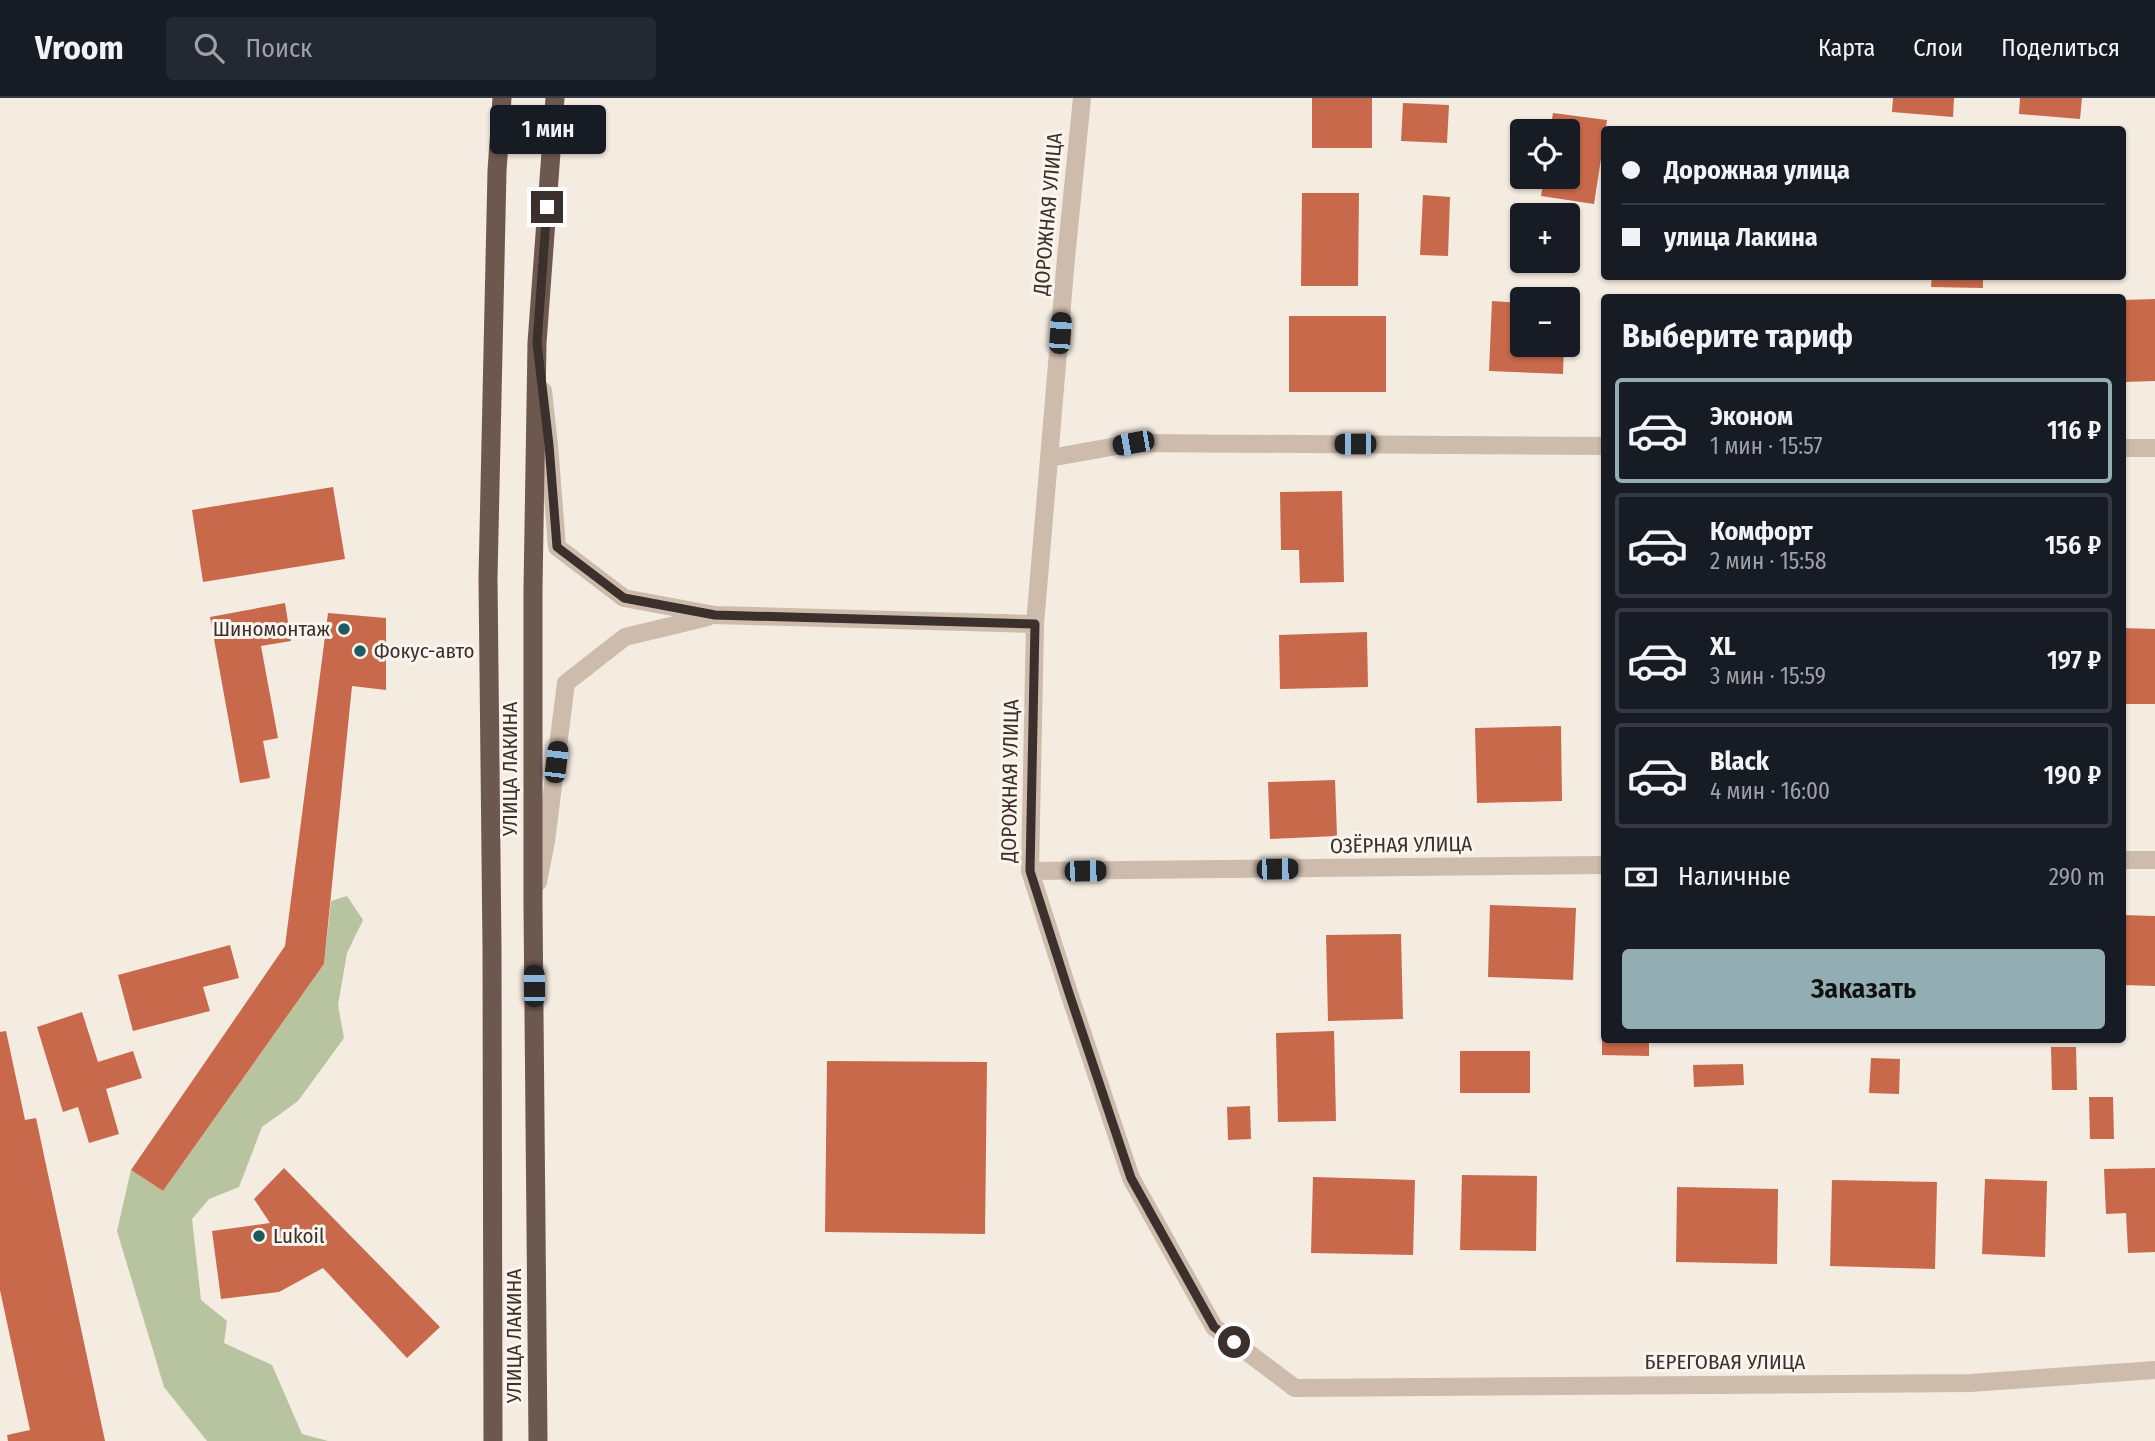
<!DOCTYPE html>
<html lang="ru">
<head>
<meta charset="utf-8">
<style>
	:root { --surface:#171b24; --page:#242831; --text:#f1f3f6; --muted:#9ea1a6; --line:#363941; --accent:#92aeb2 }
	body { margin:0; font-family:"Fira Sans Condensed",sans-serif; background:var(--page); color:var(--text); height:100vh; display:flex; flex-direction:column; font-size:26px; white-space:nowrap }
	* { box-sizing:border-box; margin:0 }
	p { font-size:23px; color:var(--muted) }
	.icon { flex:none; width:38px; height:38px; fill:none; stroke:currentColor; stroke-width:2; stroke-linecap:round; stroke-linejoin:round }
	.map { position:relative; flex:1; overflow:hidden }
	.side { position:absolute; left:1601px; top:196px; width:525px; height:749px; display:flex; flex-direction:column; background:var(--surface); border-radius:7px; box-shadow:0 2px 5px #0004 }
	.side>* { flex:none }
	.guide { position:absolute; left:1601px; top:28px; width:525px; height:154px; border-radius:7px; box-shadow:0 2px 5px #0004; display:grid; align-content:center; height:154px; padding:0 21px; background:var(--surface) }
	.fabs { position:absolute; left:1510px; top:21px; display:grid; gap:14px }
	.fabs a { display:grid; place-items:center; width:70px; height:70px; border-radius:7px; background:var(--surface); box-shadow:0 2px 5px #0004; font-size:35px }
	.end { position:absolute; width:32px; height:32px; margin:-16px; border:9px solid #3b302b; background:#fff; box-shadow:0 0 0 4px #fff }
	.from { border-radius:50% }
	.bubble { position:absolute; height:49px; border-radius:7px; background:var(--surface); box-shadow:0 2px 5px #0004; font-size:23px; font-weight:600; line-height:49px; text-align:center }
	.car { position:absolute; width:21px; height:42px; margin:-21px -10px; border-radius:9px; box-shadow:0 0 5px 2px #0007; background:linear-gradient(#222 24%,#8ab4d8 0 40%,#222 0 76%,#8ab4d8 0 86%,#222 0) }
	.guide b { display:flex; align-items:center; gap:24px; height:66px; font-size:26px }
	.guide b+b { border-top:2px solid var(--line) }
	.guide i { width:18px; height:18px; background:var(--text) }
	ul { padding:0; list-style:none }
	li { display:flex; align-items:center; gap:21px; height:105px; margin:0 14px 10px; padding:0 7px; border:4px solid var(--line); border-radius:7px }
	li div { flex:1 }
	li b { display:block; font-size:26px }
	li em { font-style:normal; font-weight:600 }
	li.selected { border-color:var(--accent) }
	li>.icon { width:63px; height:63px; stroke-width:1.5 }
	h2 { padding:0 21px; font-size:32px; line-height:84px }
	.pay { display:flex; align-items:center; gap:18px; height:77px; padding:0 21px; font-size:26px }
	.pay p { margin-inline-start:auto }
	.action { display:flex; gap:14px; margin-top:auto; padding:14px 21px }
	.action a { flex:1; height:80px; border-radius:7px; background:var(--accent); color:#111; font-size:28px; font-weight:600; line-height:80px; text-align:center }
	header { display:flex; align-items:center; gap:42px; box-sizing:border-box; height:98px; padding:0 35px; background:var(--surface); border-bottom:2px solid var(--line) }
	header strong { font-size:33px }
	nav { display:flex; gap:38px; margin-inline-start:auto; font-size:24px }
	.search { width:490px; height:63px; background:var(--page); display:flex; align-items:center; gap:18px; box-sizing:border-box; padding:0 24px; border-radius:7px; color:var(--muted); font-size:26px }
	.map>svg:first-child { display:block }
</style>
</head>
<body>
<header>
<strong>Vroom</strong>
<div class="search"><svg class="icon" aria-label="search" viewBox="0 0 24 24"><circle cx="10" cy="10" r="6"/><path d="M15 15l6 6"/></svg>Поиск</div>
<nav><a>Карта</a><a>Слои</a><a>Поделиться</a></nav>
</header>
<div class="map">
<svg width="2155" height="1343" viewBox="0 0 2155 1343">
	<rect width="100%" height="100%" fill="#f4ebe1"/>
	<path fill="#b8c4a0" d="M 347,798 L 363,822 L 347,855 L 338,907 L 344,940 L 298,1003 L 262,1029 L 239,1089 L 209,1101 L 192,1121 L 201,1202 L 227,1223 L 224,1245 L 272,1267 L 302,1336 L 328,1343 L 207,1343 L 164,1289 L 117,1133 L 131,1072 L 163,1093 L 324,866 L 331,803 Z"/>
	<path fill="#c8694b" d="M 1312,0 L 1372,0 L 1372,50 L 1312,50 Z
		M 1893,0 L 1954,0 L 1953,19 L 1892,14 Z
		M 2020,0 L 2082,0 L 2080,21 L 2019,16 Z
		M 1403,5 L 1449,7 L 1447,45 L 1401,43 Z
		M 1553,15 L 1607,22 L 1594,106 L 1541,98 L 1544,79 L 1568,79 L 1568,33 L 1550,33 Z
		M 1302,95 L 1359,95 L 1358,188 L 1301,188 Z
		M 1423,97 L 1450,99 L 1448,158 L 1420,157 Z
		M 1932,178 L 1983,178 L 1983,190 L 1931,189 Z
		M 2155,201 L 2155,283 L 2123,284 L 2123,202 Z
		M 1492,203 L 1522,205 L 1522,247 L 1564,247 L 1563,276 L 1489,273 Z
		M 1289,218 L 1386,218 L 1386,294 L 1289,294 Z
		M 333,389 L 345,461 L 203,484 L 192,412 Z
		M 1342,393 L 1344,484 L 1300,485 L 1299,452 L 1281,452 L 1280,394 Z
		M 285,505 L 291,543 L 261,548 L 278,640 L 263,643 L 270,680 L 240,685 L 210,519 Z
		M 328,515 L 386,520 L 386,592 L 352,588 L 324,866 L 163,1093 L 131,1072 L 285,848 Z
		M 2123,530 L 2155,531 L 2155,606 L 2123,606 Z
		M 1367,534 L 1368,589 L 1280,591 L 1279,537 Z
		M 1561,628 L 1562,703 L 1477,705 L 1475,630 Z
		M 1335,682 L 1337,738 L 1270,741 L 1268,684 Z
		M 1490,807 L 1576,810 L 1573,882 L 1488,879 Z
		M 2123,817 L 2155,818 L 2155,888 L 2123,887 Z
		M 1401,836 L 1403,921 L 1328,923 L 1326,837 Z
		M 230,847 L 239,880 L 203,889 L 210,913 L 133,933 L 118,877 Z
		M 82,914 L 98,964 L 133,953 L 142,980 L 106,991 L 119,1036 L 89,1045 L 78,1009 L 63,1014 L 37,929 Z
		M 6,933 L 25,1022 L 36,1020 L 105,1343 L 8,1343 L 7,1337 L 30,1332 L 0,1192 L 0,934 Z
		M 1334,933 L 1336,1023 L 1278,1024 L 1276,935 Z
		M 1602,942 L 1649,942 L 1649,958 L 1602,957 Z
		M 2051,949 L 2076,949 L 2077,992 L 2052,992 Z
		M 1460,953 L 1530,953 L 1530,995 L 1460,995 Z
		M 1871,960 L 1900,961 L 1899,996 L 1869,995 Z
		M 827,963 L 987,964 L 985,1136 L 825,1134 Z
		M 1743,966 L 1744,987 L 1694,989 L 1693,967 Z
		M 2089,999 L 2113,999 L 2114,1041 L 2090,1041 Z
		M 1250,1008 L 1251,1041 L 1228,1042 L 1227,1009 Z
		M 284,1070 L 440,1229 L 407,1260 L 323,1170 L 279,1194 L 221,1201 L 212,1133 L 270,1125 L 254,1101 Z
		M 2155,1070 L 2155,1154 L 2128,1155 L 2126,1115 L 2106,1116 L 2104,1071 Z
		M 1462,1077 L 1537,1078 L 1536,1153 L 1460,1152 Z
		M 1313,1079 L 1415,1082 L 1413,1157 L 1311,1155 Z
		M 1985,1081 L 2047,1083 L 2045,1159 L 1982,1156 Z
		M 1832,1082 L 1937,1084 L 1935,1171 L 1830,1168 Z
		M 1677,1089 L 1778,1091 L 1777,1166 L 1676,1164 Z"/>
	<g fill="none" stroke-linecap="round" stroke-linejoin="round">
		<path stroke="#cdbbac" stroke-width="18" d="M 1082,0 L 1066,160 L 1035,526 L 1030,773 L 1069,895 L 1131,1080 L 1214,1229 L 1295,1290 L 1970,1285 L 2155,1272
			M 543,293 L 549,347 L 557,449 L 624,500 L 715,517 L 1035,526
			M 2123,350 L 2155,350
			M 1050,360 L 1133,345 L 1605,348
			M 2123,762 L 2155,762
			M 1030,773 L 1605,767
			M 538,784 L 546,743 L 566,585 L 625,539 L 708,519"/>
		<path stroke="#6c584f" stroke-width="19" d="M 493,1343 L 492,850 L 488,480 L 497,73 L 502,0
			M 538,1343 L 533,808 L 533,491 L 537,245 L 555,0"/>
	</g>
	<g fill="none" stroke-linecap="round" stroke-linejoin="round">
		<path stroke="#3b302b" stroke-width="9" d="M 547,109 L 537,245 L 549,347 L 557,449 L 624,500 L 715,517 L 1035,526 L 1030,773 L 1069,895 L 1131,1080 L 1214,1229 L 1234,1244"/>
	</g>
	<g fill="#1f5a5e" stroke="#fbf5ee" stroke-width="2.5">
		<circle cx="344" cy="531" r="7"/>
		<circle cx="360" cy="553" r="7"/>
		<circle cx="259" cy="1138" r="7"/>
	</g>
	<g text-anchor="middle" stroke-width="6" stroke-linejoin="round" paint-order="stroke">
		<g font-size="21" fill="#3b302b" stroke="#fbf5ee">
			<text transform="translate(1048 116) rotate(-85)" y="7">ДОРОЖНАЯ УЛИЦА</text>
			<text transform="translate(510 671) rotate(-90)" y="7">УЛИЦА ЛАКИНА</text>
			<text transform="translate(1010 683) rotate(-89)" y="7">ДОРОЖНАЯ УЛИЦА</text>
			<text transform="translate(1401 747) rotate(-1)" y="7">ОЗЁРНАЯ УЛИЦА</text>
			<text transform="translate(514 1238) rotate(-90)" y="7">УЛИЦА ЛАКИНА</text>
			<text x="1725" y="1271">БЕРЕГОВАЯ УЛИЦА</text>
		</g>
		<g font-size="21" fill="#3b302b" stroke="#fbf5ee" text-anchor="start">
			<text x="330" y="538" text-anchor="end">Шиномонтаж</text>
			<text x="374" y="560">Фокус-авто</text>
			<text x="273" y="1145">Lukoil</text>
		</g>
	</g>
</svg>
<div class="fabs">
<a><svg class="icon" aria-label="locate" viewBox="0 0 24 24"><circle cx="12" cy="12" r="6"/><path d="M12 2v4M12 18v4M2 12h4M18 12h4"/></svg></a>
<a>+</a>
<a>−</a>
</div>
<i class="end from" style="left:1234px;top:1244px"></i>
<i class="end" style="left:547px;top:109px"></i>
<div class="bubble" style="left:490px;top:7px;width:116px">1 мин</div>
<i class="car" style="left:1060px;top:235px;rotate:4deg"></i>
<i class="car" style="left:1133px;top:345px;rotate:260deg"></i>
<i class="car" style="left:1355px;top:346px;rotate:270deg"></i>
<i class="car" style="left:556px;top:664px;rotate:7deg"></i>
<i class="car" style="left:1277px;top:771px;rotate:89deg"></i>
<i class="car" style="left:1085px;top:773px;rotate:89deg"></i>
<i class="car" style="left:534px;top:888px;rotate:359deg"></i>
<div class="guide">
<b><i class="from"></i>Дорожная улица</b>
<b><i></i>улица Лакина</b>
</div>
<section class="side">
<h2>Выберите тариф</h2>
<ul>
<li class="selected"><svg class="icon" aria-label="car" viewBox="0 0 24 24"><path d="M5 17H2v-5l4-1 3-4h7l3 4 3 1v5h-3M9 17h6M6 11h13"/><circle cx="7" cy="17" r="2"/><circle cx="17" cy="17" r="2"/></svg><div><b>Эконом</b><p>1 мин · 15:57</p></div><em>116 ₽</em></li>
<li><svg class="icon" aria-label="car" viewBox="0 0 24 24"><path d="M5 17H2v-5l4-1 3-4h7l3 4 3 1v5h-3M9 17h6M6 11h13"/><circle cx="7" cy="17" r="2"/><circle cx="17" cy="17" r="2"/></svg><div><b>Комфорт</b><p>2 мин · 15:58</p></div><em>156 ₽</em></li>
<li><svg class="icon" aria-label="car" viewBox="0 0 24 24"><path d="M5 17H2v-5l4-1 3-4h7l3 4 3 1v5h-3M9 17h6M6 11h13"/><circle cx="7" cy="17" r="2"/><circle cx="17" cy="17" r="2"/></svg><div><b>XL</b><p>3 мин · 15:59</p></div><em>197 ₽</em></li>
<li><svg class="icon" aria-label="car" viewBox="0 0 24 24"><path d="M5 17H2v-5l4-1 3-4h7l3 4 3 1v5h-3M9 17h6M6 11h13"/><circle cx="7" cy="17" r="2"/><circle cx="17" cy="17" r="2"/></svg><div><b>Black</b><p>4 мин · 16:00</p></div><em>190 ₽</em></li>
</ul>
<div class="pay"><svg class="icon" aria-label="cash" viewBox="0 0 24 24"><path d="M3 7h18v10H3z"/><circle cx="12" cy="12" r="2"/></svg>Наличные<p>290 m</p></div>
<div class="action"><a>Заказать</a></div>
</section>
</div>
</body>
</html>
